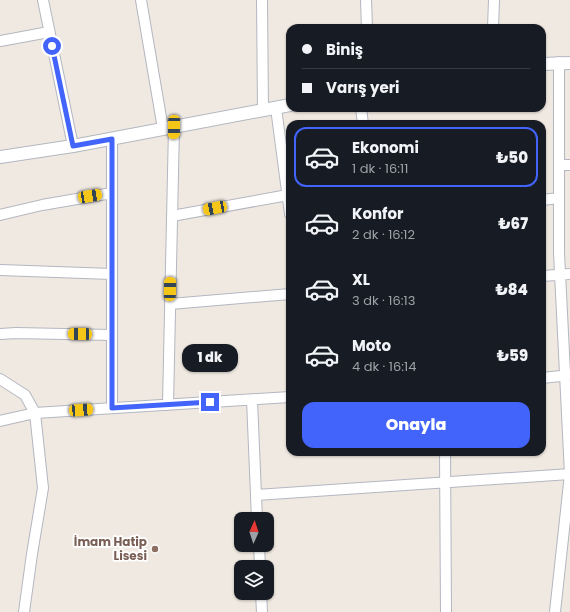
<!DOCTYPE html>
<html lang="tr">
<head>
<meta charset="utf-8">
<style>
	:root { --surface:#171b24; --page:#242831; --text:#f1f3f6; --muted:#9ea1a6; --line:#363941; --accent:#4264fb }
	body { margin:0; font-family:Poppins,sans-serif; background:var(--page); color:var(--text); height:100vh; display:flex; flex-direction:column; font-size:15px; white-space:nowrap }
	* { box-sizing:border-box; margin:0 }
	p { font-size:13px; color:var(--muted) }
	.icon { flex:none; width:22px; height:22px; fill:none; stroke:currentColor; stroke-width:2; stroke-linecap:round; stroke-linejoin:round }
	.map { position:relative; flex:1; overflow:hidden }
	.sheet { position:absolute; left:286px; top:120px; width:260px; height:336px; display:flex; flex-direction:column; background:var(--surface); border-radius:12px; box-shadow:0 1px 3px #0004 }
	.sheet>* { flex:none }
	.banner { position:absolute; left:286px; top:24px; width:260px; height:88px; border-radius:12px; box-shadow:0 1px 3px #0004; display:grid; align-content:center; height:88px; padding:0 16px; background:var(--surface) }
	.needle { width:26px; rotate:3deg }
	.tools { position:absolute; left:234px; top:512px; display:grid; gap:8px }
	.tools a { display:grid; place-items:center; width:40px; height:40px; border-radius:8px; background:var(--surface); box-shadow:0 1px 3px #0004; font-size:20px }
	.end { position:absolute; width:18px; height:18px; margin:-9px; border:5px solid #4264fb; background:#fff; box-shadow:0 0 0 2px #fff }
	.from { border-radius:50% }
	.bubble { position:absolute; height:28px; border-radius:12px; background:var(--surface); box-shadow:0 1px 3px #0004; font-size:13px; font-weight:800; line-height:28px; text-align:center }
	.car { position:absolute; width:12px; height:24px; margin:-12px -6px; border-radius:5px; box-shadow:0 0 3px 1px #0007; background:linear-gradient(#f5c518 24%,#345 0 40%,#f5c518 0 76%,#345 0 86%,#f5c518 0) }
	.banner b { display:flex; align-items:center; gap:14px; height:38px; font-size:15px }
	.banner b+b { border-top:1px solid var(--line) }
	.banner i { width:10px; height:10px; background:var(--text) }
	ul { padding:7px 0 0; list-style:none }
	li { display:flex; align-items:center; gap:12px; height:60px; margin:0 8px 6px; padding:0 8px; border:2px solid transparent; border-radius:12px }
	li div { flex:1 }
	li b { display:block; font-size:15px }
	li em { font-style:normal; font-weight:800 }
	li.current { border-color:var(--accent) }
	li>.icon { width:36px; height:36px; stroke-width:1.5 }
	.primary-button { display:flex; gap:8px; margin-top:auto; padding:8px 16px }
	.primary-button a { flex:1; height:46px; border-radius:12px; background:var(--accent); color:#fff; font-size:16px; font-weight:800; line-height:46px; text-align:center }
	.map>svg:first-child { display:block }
</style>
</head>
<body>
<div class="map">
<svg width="570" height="612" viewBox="0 0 570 612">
	<rect width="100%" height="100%" fill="#efe9e1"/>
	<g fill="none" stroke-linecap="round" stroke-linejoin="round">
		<g stroke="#b4b7c1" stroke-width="12">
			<path id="minor" d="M 43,0 L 73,146
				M 141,0 L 163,129
				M 262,0 L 263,110
				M 366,0 L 367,28
				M 493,28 L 494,0
				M 0,41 L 49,32
				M 276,108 L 290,214
				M 361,108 L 363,124
				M 559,165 L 570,165
				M 542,200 L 559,198
				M 0,215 L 42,205 L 112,193
				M 172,216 L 288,195
				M 0,270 L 112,274
				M 542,276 L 570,274
				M 170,304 L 290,294
				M 0,334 L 16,333 L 112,335
				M 542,378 L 570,375
				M 0,379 L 25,395 L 35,413 L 43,488 L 32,554 L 24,612
				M 252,400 L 257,519
				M 168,405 L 174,127
				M 112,408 L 112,139
				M 0,421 L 35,413 L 290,397
				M 445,452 L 446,612
				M 256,495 L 570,474
				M 259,545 L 260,567
				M 261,593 L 262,612
				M 555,612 L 570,474 L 559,253 L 559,62"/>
		</g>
		<g stroke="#b4b7c1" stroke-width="14">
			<path id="tertiary" d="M 542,64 L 570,63
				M 0,157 L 73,146 L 290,105"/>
		</g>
		<use href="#minor" stroke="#fff" stroke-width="10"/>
		<use href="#tertiary" stroke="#fff" stroke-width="12"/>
	</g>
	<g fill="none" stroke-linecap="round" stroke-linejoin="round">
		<path stroke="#4264fb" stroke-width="5" d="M 52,46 L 73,146 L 112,139 L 112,408 L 210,402"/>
	</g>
	<circle fill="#8d6e63" stroke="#fff" stroke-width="1.5" cx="155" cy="549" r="4"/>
	<g text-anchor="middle" stroke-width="3.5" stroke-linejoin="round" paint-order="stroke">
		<g font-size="12" font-weight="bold" fill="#785e54" stroke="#fff" text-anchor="end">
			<text x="147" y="546">İmam Hatip<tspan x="147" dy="14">Lisesi</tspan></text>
		</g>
	</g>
</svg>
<div class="tools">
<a><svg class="needle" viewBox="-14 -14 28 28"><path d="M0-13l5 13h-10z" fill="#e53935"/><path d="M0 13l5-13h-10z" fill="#9ea1a6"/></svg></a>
<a><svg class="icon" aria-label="layers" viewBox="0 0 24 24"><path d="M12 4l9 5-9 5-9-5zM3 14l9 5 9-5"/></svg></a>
</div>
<i class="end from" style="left:52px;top:46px"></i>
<i class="end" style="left:210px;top:402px"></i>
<div class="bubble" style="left:182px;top:344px;width:56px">1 dk</div>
<i class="car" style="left:174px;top:127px;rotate:181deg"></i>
<i class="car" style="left:90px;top:196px;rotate:81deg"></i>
<i class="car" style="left:215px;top:208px;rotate:259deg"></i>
<i class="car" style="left:170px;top:289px;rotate:1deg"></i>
<i class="car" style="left:80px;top:334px;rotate:271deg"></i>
<i class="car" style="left:81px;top:410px;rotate:86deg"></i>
<div class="banner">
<b><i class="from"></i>Biniş</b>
<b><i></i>Varış yeri</b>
</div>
<section class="sheet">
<ul>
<li class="current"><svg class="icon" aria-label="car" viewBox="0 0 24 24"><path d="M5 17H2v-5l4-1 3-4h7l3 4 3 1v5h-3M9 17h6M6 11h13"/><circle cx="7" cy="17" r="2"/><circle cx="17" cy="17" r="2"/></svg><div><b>Ekonomi</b><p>1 dk · 16:11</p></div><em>₺50</em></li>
<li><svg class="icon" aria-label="car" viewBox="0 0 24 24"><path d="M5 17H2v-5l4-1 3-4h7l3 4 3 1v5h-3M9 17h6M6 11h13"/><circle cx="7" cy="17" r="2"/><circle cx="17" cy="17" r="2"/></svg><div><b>Konfor</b><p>2 dk · 16:12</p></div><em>₺67</em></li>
<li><svg class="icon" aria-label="car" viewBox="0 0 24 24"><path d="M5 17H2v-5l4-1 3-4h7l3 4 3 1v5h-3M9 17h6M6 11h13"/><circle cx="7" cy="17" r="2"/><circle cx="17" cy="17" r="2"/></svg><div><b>XL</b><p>3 dk · 16:13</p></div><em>₺84</em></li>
<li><svg class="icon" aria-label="car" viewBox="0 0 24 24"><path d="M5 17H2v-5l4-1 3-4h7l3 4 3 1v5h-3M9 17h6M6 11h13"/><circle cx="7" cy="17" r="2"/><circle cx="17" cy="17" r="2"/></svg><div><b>Moto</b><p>4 dk · 16:14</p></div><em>₺59</em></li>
</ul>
<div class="primary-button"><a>Onayla</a></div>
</section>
</div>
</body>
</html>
